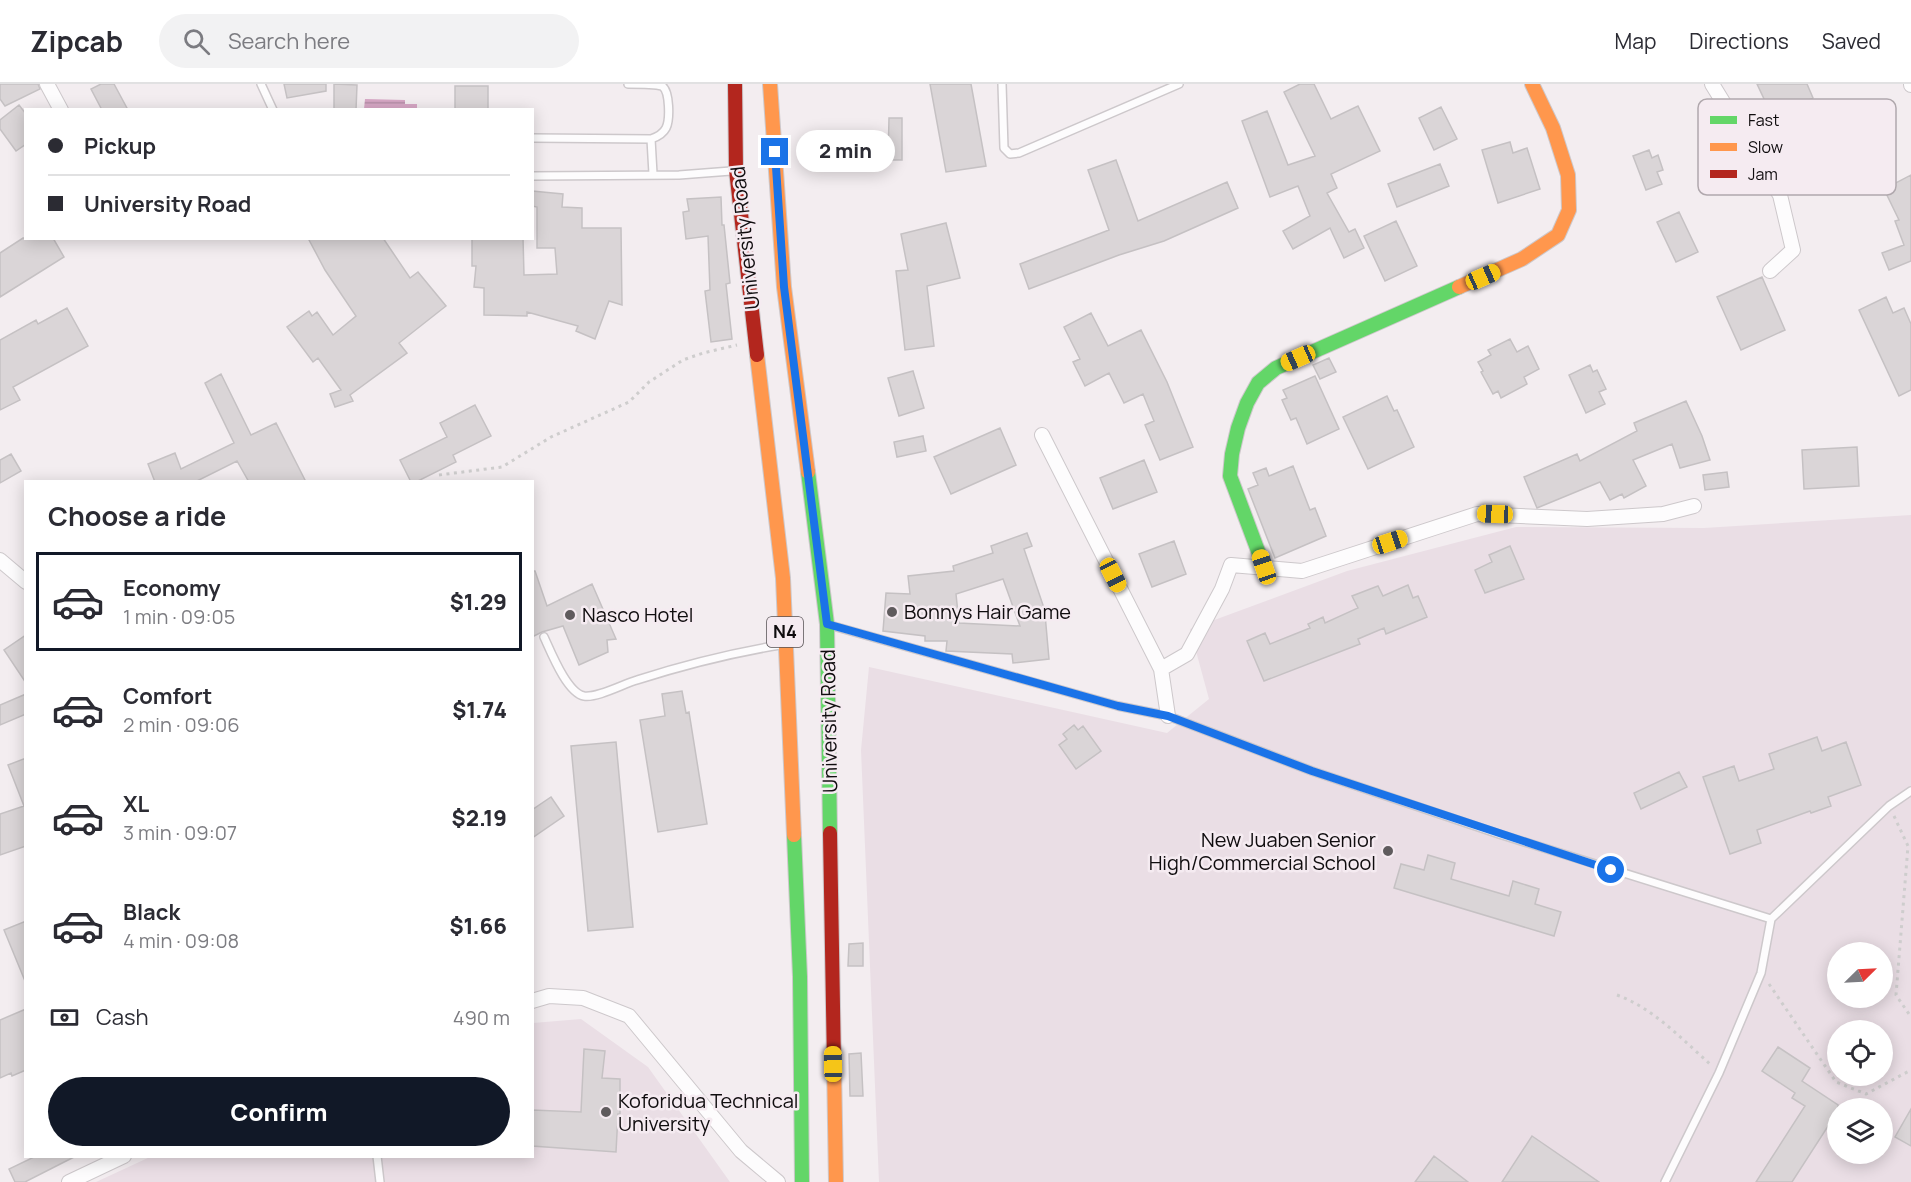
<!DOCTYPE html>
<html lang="en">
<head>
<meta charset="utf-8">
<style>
	:root { --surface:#fff; --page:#f2f2f3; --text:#2b2b33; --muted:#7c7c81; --line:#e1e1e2; --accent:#111827 }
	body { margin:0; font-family:Manrope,sans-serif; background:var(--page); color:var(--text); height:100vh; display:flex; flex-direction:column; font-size:22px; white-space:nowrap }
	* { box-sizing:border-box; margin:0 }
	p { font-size:20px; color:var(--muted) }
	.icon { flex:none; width:33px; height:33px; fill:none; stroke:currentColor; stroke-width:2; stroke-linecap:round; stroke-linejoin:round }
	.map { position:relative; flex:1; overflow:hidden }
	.details { position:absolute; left:24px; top:396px; width:510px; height:678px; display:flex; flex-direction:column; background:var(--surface); border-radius:0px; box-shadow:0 3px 15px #0003 }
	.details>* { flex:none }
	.top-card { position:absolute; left:24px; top:24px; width:510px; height:132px; border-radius:0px; box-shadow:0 3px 15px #0003; display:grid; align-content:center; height:132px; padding:0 24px; background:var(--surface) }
	.needle { width:39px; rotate:66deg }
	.fabs { position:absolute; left:1827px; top:858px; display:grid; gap:12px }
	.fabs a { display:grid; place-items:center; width:66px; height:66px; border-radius:50%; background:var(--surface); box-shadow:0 3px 15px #0003; font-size:30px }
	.end { position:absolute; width:27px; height:27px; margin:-14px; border:8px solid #1a73e8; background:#fff; box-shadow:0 0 0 3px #fff }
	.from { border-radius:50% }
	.bubble { position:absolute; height:42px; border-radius:21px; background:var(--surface); box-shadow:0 3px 15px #0003; font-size:20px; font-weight:800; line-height:42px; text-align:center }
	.car { position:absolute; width:18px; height:36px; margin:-18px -9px; border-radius:8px; box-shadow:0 0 4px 2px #0007; background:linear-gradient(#f5c518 24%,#345 0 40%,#f5c518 0 76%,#345 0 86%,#f5c518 0) }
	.top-card b { display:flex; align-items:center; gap:21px; height:57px; font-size:22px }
	.top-card b+b { border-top:2px solid var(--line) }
	.top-card i { width:15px; height:15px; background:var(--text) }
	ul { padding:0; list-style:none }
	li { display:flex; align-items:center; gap:18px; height:99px; margin:0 12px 9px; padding:0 12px; border:3px solid transparent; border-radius:0px }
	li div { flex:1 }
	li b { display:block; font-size:22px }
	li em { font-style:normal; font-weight:800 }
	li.on { border-color:var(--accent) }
	li>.icon { width:54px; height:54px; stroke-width:1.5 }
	h2 { padding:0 24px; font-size:27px; line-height:72px }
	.pay { display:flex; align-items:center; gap:15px; height:66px; padding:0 24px; font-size:22px }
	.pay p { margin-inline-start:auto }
	.primary-button { display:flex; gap:12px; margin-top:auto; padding:12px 24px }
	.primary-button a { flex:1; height:69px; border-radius:36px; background:var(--accent); color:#fff; font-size:24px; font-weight:800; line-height:69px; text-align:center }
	header { display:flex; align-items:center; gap:36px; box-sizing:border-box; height:84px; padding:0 30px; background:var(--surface); border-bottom:2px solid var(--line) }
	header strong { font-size:28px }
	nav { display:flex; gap:33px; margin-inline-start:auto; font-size:21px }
	.search { width:420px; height:54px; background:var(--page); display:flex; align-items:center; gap:15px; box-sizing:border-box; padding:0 21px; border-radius:33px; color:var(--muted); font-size:22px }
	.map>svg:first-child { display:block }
</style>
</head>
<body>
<header>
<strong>Zipcab</strong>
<div class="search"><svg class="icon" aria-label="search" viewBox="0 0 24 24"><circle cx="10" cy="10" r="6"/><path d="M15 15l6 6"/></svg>Search here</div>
<nav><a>Map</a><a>Directions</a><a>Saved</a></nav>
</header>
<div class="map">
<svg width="1911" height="1098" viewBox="0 0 1911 1098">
	<defs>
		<pattern id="water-rules" width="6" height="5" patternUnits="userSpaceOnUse" patternTransform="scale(1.5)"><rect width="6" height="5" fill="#d7a7c5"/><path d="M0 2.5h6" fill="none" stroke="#b78fa8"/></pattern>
	</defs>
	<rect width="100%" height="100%" fill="#f3edf0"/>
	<path fill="#eadee5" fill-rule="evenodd" d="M 1911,431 L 1911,1098 L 879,1098 L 861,666 L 869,583 L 1167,649 L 1209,615 L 1190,545 L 1347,487 L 1516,443 L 1704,444 ZM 1838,868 L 1882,868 L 1882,914 L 1838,914 ZM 1838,946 L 1882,946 L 1882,992 L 1838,992 ZM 1838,1024 L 1882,1024 L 1882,1070 L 1838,1070 Z
		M 581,935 L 648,983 L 730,1098 L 96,1098 L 150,1073 L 532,1072 L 533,939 Z"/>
	<path fill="url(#water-rules)" d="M 365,15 L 405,16 L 405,20 L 417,20 L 417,25 L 364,25 Z"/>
	<path fill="#dad5d7" stroke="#c5c1c3" stroke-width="1.5" fill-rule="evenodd" d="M 0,0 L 38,0 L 40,5 L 5,22 L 0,15 Z
		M 101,0 L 114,0 L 128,26 L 102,26 L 91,5 Z
		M 284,0 L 326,0 L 326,7 L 287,14 Z
		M 334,0 L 357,1 L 356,26 L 334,26 Z
		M 930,0 L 971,0 L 986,82 L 946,88 Z
		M 1300,0 L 1314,0 L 1331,35 L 1358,22 L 1380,67 L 1331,90 L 1337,104 L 1327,109 L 1349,148 L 1355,145 L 1364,164 L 1344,174 L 1330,144 L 1293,165 L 1283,147 L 1310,132 L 1298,102 L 1270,113 L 1242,37 L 1267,27 L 1288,81 L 1315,72 L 1284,8 Z
		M 1757,0 L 1807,0 L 1813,14 L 1773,34 Z
		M 455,2 L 488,2 L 488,26 L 455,26 Z
		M 19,21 L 26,30 L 26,60 L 16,67 L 0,45 L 0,36 Z
		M 1441,23 L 1457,55 L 1434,66 L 1419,34 Z
		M 889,34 L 902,34 L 902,76 L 888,76 Z
		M 1510,58 L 1513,69 L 1527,64 L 1540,105 L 1498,119 L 1482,66 Z
		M 1649,66 L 1652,74 L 1658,71 L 1663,86 L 1657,88 L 1662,100 L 1646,106 L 1633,72 Z
		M 1116,76 L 1138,137 L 1227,98 L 1238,124 L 1164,157 L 1119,171 L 1029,205 L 1020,180 L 1109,146 L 1088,86 Z
		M 1440,80 L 1449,102 L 1397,123 L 1388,100 Z
		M 1911,91 L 1911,177 L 1889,186 L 1882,169 L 1904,161 L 1895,137 L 1899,136 L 1884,105 Z
		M 532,107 L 563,110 L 562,123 L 582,124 L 582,144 L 621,144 L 622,221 L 609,217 L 595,255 L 576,247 L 578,242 L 527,228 L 527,232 L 484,231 L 484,204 L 474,203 L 476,182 L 472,182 L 472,154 L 523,154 L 524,191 L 557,190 L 555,164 L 537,164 L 537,123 L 532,122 Z
		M 721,113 L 722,141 L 724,141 L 730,199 L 726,200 L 732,255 L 711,258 L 705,207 L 710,206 L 708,152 L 686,155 L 683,128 L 689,127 L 687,115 Z
		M 1679,128 L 1698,168 L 1676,178 L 1657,138 Z
		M 1396,137 L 1417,182 L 1385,197 L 1364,152 Z
		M 946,139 L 960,194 L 927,202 L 934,262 L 905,266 L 896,187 L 908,186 L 901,150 Z
		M 23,154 L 53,154 L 64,173 L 0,213 L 0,169 Z
		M 308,154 L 383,154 L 410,194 L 418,188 L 446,222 L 399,259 L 407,269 L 350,311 L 353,317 L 335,323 L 330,310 L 341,306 L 318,274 L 313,278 L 287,243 L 309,227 L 312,232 L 317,228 L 333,251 L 356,232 L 325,186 Z
		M 1762,193 L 1785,246 L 1741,266 L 1717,213 Z
		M 1886,213 L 1893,229 L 1904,224 L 1911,240 L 1911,306 L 1899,312 L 1859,226 Z
		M 67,224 L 88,262 L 13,303 L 20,316 L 0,326 L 0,256 L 36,236 L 38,240 Z
		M 1091,229 L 1108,262 L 1141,246 L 1167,298 L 1193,363 L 1160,376 L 1145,341 L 1154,337 L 1143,310 L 1124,319 L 1109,289 L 1085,302 L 1073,278 L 1080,275 L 1064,243 Z
		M 1510,255 L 1517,268 L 1528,262 L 1539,285 L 1524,293 L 1527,300 L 1501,314 L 1498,307 L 1493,310 L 1481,288 L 1483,287 L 1478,278 L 1491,271 L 1488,266 Z
		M 1329,274 L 1336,288 L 1320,295 L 1313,281 Z
		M 1590,281 L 1593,288 L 1597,286 L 1606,305 L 1599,308 L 1605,320 L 1586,329 L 1569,291 Z
		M 913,287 L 924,324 L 899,332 L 888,294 Z
		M 221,290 L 251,351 L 276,339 L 306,398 L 249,398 L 237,377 L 195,398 L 155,398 L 148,380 L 175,369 L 181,385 L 234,359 L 205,299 Z
		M 1315,292 L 1339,345 L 1307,360 L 1296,334 L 1291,336 L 1282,316 L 1287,314 L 1283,306 Z
		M 1387,312 L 1394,327 L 1397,326 L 1414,363 L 1368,385 L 1343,333 Z
		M 1686,317 L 1702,352 L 1710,376 L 1680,384 L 1672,360 L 1633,376 L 1646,402 L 1624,414 L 1622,410 L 1610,416 L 1600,398 L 1537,424 L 1524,393 L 1577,370 L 1580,377 L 1637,347 L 1634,339 Z
		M 475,321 L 491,352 L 453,371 L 456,378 L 416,398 L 411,398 L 400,376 L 447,353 L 440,339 Z
		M 1000,344 L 1016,381 L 951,410 L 934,373 Z
		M 923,352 L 926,367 L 897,373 L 894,358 Z
		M 1857,363 L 1859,402 L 1804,405 L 1802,366 Z
		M 11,370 L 21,387 L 0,399 L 0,376 Z
		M 1144,376 L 1157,408 L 1113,425 L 1100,394 Z
		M 1293,382 L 1310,426 L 1315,424 L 1326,452 L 1275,474 L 1248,405 L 1258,401 L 1253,389 L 1266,384 L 1269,392 Z
		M 1727,388 L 1729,403 L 1705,406 L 1703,391 Z
		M 1027,449 L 1032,462 L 1024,465 L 1046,530 L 1045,530 L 1049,575 L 1013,579 L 1012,570 L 946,567 L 947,557 L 925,557 L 925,552 L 883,547 L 886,509 L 910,510 L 908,492 L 954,487 L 953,482 L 993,469 L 991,462 ZM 1003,495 L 1020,542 L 959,539 L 956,510 Z
		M 1174,457 L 1186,490 L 1152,503 L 1139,470 Z
		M 1510,462 L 1524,495 L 1485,509 L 1475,486 L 1492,478 L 1489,471 Z
		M 532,487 L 535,487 L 547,522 L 592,500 L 616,555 L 607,556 L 608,568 L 579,581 L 563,542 L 542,548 L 532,553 Z
		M 1408,501 L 1413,514 L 1418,512 L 1427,533 L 1386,550 L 1384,544 L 1358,555 L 1360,560 L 1264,597 L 1247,557 L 1265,549 L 1270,560 L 1310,544 L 1308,540 L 1323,533 L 1325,539 L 1358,524 L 1352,512 L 1378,502 L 1383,512 Z
		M 26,551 L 26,599 L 4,566 Z
		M 682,607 L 686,629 L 689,628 L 707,740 L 658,748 L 640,636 L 665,632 L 662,610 Z
		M 26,610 L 26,630 L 0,641 L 0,621 Z
		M 1074,641 L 1078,646 L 1083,642 L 1101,667 L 1076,685 L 1059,661 L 1067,655 L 1063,650 Z
		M 1817,653 L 1822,667 L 1846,658 L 1861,701 L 1828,713 L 1831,722 L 1811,729 L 1810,727 L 1757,746 L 1761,759 L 1730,770 L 1703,693 L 1734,682 L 1739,697 L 1774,685 L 1769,670 Z
		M 616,658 L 633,843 L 588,847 L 571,662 Z
		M 26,674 L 26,762 L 0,771 L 0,730 L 24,722 L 8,681 Z
		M 1679,688 L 1687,703 L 1641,725 L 1634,709 Z
		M 551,713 L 564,732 L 532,754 L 532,726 Z
		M 1428,771 L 1455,779 L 1451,795 L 1509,812 L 1513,797 L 1539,805 L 1535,820 L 1561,828 L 1554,852 L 1394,804 L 1401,780 L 1424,786 Z
		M 26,837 L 26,897 L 25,897 L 4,846 Z
		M 863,859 L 863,882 L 848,882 L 849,860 Z
		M 26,925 L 26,986 L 12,992 L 11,989 L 0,994 L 0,936 Z
		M 1778,963 L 1810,984 L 1802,997 L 1838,1021 L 1838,1044 L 1830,1039 L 1792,1098 L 1756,1098 L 1805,1022 L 1792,1014 L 1795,1009 L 1762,987 Z
		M 584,965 L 605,967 L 602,994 L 620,995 L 620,1030 L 618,1030 L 616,1068 L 532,1062 L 532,1026 L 581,1028 Z
		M 861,969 L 863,1012 L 850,1012 L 849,970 Z
		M 1911,1025 L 1911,1062 L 1895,1053 Z
		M 1532,1052 L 1599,1098 L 1502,1098 Z
		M 36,1072 L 76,1072 L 25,1098 L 15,1098 L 9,1085 Z
		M 1434,1072 L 1468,1098 L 1415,1098 Z"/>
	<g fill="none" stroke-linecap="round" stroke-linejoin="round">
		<g stroke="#cdc8cb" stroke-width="10">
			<path id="lane" d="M 261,0 L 273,26
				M 1002,0 L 1004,64 L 1010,70 L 1019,69 L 1179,0
				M 532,54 L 651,55 C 657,53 663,50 666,44 C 670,36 670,7 662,2 C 654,0 638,0 628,0
				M 651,55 L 653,90
				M 532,92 L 679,91 L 731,87
				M 833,542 L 1118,622 L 1168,632 L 1312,687 L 1499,750 L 1771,835
				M 544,553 C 551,568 567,609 584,612 C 598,614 623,600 637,596 C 684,581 732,569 780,561
				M 377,1072 L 380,1098
				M 1665,1098 L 1719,989 L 1761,889 L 1771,835 L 1889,722 L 1911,707"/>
		</g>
		<g stroke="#cdc8cb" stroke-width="16">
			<path id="street" d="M 47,0 L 61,26
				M 1712,0 L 1780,111 L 1793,166 L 1770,187
				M 1911,0 L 1911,1
				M 1042,351 L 1161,585 L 1168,632
				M 0,476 L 26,498
				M 1161,585 L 1187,570 L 1222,505 L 1231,481 L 1302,487 L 1477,430 L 1587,435 L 1663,430 L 1694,422
				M 532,917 L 549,912 L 583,914 L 629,932 L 741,1067 L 778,1098
				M 69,1098 L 124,1072"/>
		</g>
		<g stroke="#cdc8cb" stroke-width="16">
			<path id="fast" d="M 808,388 L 827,540 L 830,749
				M 1264,483 L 1230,392 L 1232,370 L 1238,344 L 1247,319 L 1258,299 L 1276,284 L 1459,203
				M 794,751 L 800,893 L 802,1098"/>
		</g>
		<g stroke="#cdc8cb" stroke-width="16">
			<path id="slow" d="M 770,0 L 784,203 L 808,388
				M 1459,203 L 1522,175 L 1558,151 L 1569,126 L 1568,91 L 1553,44 L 1532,0
				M 757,271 L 783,494 L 794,751
				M 834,980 L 836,1098"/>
		</g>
		<g stroke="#cdc8cb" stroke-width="16">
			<path id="jam" d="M 735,0 L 736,86 L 757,271
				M 830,749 L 834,980"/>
		</g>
		<path stroke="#cecdcd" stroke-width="3" stroke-dasharray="3 4.5" stroke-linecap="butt" d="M 439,391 L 502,383 L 551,353 L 629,318 L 649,298 L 683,276 L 703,269 L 737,261
			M 1894,732 L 1908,762 L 1896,911 L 1911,933
			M 1769,900 L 1836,998 L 1866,1010 L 1911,986
			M 1617,911 C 1653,924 1683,956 1711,981"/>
		<use href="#lane" stroke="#fdfcfd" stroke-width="7"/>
		<use href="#street" stroke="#fdfcfd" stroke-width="14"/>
		<use href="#fast" stroke="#63d668" stroke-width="14"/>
		<use href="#slow" stroke="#ff974d" stroke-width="14"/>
		<use href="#jam" stroke="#b3261e" stroke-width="14"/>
	</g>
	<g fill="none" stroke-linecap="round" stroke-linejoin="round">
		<path stroke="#1a73e8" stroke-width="8" d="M 775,68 L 784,203 L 827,540 L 1118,622 L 1168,632 L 1312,687 L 1611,786"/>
	</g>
	<g fill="#5f5b5d" stroke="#f5ebf1" stroke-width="2">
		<circle cx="892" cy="528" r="6"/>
		<circle cx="570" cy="531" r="6"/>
		<circle cx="1388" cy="767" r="6"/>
		<circle cx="606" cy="1028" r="6"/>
	</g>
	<g text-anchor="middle" stroke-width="5" stroke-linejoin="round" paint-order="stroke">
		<rect fill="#f5ebf1" stroke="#544f52" stroke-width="1.5" x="767" y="533" width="36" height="30" rx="4.5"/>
		<g font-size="18" font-weight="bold" fill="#0f0c0e">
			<text x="785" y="554">N4</text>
		</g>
		<g font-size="20" fill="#0f0c0e" stroke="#f5ebf1">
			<text transform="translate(745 154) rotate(-96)" y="7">University Road</text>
			<text transform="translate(829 637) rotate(-91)" y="7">University Road</text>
		</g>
		<g font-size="20" fill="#0f0c0e" stroke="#f5ebf1" text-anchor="start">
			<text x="904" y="535">Bonnys Hair Game</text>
			<text x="582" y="538">Nasco Hotel</text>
			<text x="1376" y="763" text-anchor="end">New Juaben Senior<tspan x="1376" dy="23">High/Commercial School</tspan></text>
			<text x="618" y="1024">Koforidua Technical<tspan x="618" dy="23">University</tspan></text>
		</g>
	</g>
	<rect x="1698" y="15" width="198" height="96" rx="9" fill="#f5ebf1" stroke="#b0a8ad" stroke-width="1.5"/>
	<rect x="1710" y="32" width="27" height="8" fill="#63d668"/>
	<rect x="1710" y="59" width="27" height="8" fill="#ff974d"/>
	<rect x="1710" y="86" width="27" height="8" fill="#b3261e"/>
	<g font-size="16" fill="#0f0c0e">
		<text x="1748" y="42">Fast</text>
		<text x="1748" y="69">Slow</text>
		<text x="1748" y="96">Jam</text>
	</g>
</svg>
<div class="fabs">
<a><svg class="needle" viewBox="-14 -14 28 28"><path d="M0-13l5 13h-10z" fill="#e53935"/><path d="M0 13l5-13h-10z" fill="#7c7c81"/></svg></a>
<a><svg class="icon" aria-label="locate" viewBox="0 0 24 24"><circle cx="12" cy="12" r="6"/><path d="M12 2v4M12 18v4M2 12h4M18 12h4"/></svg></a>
<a><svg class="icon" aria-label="layers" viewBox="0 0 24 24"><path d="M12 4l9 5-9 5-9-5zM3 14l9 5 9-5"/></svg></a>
</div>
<i class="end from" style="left:1611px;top:786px"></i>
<i class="end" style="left:775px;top:68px"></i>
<div class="bubble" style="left:796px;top:46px;width:99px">2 min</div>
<i class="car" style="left:1483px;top:193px;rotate:66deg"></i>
<i class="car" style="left:1298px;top:274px;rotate:246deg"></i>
<i class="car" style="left:1495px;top:430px;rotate:272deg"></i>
<i class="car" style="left:1390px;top:458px;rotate:72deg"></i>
<i class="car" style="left:1264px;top:483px;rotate:341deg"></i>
<i class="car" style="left:1113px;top:491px;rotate:153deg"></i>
<i class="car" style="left:833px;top:980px;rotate:359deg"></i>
<div class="top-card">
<b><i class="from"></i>Pickup</b>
<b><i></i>University Road</b>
</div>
<section class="details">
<h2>Choose a ride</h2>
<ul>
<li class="on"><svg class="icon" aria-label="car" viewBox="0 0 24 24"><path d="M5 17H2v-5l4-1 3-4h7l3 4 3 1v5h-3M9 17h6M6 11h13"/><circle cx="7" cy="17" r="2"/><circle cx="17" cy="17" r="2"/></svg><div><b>Economy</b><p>1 min · 09:05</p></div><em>$1.29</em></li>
<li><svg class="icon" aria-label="car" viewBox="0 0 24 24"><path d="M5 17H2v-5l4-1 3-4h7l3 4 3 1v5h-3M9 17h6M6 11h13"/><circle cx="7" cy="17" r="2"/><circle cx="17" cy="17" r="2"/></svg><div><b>Comfort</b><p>2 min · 09:06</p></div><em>$1.74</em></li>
<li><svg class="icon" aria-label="car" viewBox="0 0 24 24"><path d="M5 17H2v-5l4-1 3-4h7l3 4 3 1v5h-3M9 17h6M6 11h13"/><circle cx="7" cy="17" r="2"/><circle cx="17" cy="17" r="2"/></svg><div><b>XL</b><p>3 min · 09:07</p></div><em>$2.19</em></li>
<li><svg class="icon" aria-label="car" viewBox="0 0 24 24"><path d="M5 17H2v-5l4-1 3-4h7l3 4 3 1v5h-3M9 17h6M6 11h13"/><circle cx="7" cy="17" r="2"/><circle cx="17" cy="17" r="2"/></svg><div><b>Black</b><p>4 min · 09:08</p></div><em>$1.66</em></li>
</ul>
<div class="pay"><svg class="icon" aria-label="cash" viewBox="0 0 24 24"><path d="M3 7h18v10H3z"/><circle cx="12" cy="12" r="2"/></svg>Cash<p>490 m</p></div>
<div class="primary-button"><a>Confirm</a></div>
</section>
</div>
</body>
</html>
